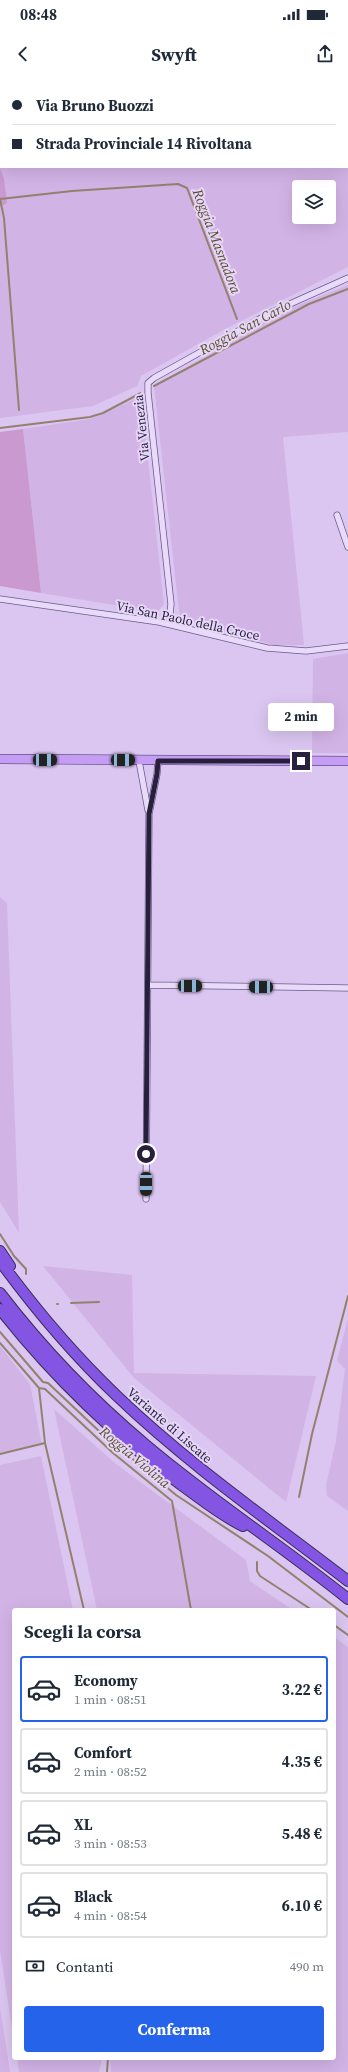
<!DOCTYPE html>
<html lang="it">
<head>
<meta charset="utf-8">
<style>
	:root { --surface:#fff; --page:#f6f6f7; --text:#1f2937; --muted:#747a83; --line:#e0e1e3; --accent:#2563eb }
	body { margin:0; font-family:"Source Serif 4",serif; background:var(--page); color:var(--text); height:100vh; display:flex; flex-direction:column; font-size:15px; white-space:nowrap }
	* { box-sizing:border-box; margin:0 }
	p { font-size:13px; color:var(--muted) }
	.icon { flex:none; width:22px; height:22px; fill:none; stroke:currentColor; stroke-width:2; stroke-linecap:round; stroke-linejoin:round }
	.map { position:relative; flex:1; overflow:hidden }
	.side { position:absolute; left:12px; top:1528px; width:324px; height:452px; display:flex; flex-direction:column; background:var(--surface); border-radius:4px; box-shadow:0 4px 16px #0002 }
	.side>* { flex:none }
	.top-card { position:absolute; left:0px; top:0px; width:348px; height:88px; box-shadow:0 4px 16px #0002; display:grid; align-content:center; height:88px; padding:0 12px; background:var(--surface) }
	.fabs { position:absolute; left:292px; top:100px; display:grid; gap:8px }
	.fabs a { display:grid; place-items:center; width:44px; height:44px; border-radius:4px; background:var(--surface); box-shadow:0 4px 16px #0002; font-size:20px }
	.end { position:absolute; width:18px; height:18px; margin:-9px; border:5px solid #271f3c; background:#fff; box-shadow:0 0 0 2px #fff }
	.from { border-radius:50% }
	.bubble { position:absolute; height:28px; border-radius:4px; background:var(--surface); box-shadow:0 4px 16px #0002; font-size:13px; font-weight:700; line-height:28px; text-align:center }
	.car { position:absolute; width:12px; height:24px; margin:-12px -6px; border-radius:5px; box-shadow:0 0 3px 1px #0007; background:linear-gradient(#222 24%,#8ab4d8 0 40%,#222 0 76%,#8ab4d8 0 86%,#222 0) }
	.top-card b { display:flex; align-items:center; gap:14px; height:38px; font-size:15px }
	.top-card b+b { border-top:1px solid var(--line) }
	.top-card i { width:10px; height:10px; background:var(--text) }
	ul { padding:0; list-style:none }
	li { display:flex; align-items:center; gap:12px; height:66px; margin:0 8px 6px; padding:0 4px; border:2px solid var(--line); border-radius:4px }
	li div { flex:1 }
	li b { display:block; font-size:15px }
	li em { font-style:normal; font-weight:700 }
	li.on { border-color:var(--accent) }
	li>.icon { width:36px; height:36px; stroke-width:1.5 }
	h2 { padding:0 12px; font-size:18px; line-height:48px }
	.pay { display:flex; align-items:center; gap:10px; height:44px; padding:0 12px; font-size:15px }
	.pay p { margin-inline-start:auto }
	.button { display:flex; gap:8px; margin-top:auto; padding:8px 12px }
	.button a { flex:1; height:46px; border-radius:4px; background:var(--accent); color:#fff; font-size:16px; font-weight:700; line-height:46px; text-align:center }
	.status { display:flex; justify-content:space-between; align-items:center; height:28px; padding:0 20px; background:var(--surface); direction:ltr }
	.status svg { height:11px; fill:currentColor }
	header { display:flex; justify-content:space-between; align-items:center; height:52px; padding:0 12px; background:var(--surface); font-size:18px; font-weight:700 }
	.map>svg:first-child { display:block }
</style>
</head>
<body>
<div class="status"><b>08:48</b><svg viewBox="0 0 49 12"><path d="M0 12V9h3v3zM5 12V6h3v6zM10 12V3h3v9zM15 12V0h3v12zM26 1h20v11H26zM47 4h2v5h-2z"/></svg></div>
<header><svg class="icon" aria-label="back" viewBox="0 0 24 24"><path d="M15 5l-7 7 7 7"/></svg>Swyft<svg class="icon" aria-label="share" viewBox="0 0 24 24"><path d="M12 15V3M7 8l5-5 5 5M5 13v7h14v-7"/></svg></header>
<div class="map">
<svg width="348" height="1992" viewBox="0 0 348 1992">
	<rect width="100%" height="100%" fill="#dac6f0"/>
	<path fill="#d2b3e6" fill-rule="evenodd" d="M 0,0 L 348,0 L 348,187 L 227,248 L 141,296 L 137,306 L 93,326 L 0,338 ZM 1,1 L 347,1 L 347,87 L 1,87 ZM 299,107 L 329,107 L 329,137 L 299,137 Z
		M 348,205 L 348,352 L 283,357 L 304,565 L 274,565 L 180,540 L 154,306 L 286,230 Z
		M 141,316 L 164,524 L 157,532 L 41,513 L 23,349 L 90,339 L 103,334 Z
		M 348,573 L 348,673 L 312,673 L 313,579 Z
		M 0,817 L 7,823 L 19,1153 L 0,1122 Z
		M 43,1186 L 132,1195 L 134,1293 L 316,1296 L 286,1422 L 134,1298 Z
		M 348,1238 L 348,1431 L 327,1416 L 326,1405 L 336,1361 L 345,1289 L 337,1281 Z
		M 0,1266 L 30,1304 L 42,1365 L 0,1374 Z
		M 54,1329 L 116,1384 L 246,1480 L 250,1501 L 293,1530 L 97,1530 Z
		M 41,1376 L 73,1530 L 14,1530 L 14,1961 L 0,1871 L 0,1385 Z
		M 334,1557 L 348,1567 L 348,1992 L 111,1992 L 110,1978 L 334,1978 Z
		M 0,1927 L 10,1992 L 0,1992 Z
		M 17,1978 L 102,1978 L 99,1992 L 19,1992 Z"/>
	<path fill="#c999cf" d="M 0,88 L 4,99 L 7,123 L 0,127 Z
		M 23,349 L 41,513 L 0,506 L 0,352 Z"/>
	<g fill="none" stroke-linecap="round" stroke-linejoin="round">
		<path stroke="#93816d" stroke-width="2" d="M 0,119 L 72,111 L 178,104 L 187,108 L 237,239
			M 0,119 L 4,138 L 19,330
			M 154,306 L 309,224 L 348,209
			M 0,348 L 90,337 L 103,333 L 141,313
			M 0,1154 L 14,1176 L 26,1189 L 26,1194
			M 71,1223 L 99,1222
			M 57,1224 L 58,1224
			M 0,1252 L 43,1302 L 48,1303 L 100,1352 L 176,1415 L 268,1476 L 348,1537
			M 0,1263 L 39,1308 L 45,1309 L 113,1373 L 172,1421 L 191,1530
			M 39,1308 L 45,1363 L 84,1530
			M 0,1374 L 45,1363
			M 299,1417 L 312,1354 L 348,1216
			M 257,1482 L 257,1491 L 260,1496 L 312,1530
			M 334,1545 L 348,1555
			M 107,1992 L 108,1978"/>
		<g stroke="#6a5b8c" stroke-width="7">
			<path id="street" d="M 337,435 L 348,467
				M 0,519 L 159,542 L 267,568 L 306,571 L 348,566
				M 169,544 L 171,524 L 148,313 L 148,303 L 154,298 L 272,232 L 348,198
				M 139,681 L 148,730
				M 148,905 L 348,908
				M 146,1119 L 149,734 L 157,694 L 158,681"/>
		</g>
		<g stroke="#392f5a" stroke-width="10">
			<path id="primary" d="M 0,679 L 348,681"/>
		</g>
		<g stroke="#392f5a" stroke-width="12">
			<path id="highway" d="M 0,1171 L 10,1186
				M 0,1181 C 35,1229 74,1275 117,1316 C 188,1384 270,1441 348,1501
				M 0,1213 C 43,1269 92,1320 146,1365 C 211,1420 282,1466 348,1519
				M 0,1229 C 52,1295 113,1354 180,1404 C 201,1419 220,1435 243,1446"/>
		</g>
		<use href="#street" stroke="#e9dafa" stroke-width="5.5"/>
		<use href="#primary" stroke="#c69df4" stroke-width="9"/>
		<use href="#highway" stroke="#8455e2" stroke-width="10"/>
	</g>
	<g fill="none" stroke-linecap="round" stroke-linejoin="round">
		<path stroke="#271f3c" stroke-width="5" d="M 146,1074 L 149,734 L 157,694 L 158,681 L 301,681"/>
	</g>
	<g text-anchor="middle" stroke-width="4" stroke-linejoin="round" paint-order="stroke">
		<g font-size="13" fill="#271f3c" stroke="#e6d6f7">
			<text transform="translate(141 348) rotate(-96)" y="5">Via Venezia</text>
			<text transform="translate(188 540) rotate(12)" y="5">Via San Paolo della Croce</text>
			<text transform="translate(170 1345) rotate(41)" y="5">Variante di Liscate</text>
		</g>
		<g font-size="14" font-style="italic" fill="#5c4f2e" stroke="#e6d6f7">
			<text transform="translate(217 161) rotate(69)" y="5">Roggia Masnadora</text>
			<text transform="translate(245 247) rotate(-28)" y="5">Roggia San Carlo</text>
			<text transform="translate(135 1377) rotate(40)" y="5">Roggia Violina</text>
		</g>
	</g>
</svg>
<div class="fabs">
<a><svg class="icon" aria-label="layers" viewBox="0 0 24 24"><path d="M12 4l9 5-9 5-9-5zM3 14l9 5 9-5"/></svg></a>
</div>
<i class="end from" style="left:146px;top:1074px"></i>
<i class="end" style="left:301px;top:681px"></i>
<div class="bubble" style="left:268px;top:623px;width:66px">2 min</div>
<i class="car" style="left:45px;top:680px;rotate:90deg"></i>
<i class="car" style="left:123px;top:680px;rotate:90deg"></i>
<i class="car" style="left:190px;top:906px;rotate:90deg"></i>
<i class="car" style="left:261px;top:907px;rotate:271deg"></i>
<i class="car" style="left:146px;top:1104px;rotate:180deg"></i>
<div class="top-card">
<b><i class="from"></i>Via Bruno Buozzi</b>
<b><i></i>Strada Provinciale 14 Rivoltana</b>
</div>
<section class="side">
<h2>Scegli la corsa</h2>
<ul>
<li class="on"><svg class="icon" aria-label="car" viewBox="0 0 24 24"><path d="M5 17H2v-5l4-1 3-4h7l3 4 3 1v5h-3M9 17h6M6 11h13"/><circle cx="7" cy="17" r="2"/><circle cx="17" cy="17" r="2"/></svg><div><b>Economy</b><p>1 min · 08:51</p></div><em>3.22 €</em></li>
<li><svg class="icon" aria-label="car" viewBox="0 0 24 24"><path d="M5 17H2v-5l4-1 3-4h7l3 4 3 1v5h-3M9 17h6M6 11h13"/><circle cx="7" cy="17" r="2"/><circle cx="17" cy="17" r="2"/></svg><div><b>Comfort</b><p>2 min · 08:52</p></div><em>4.35 €</em></li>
<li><svg class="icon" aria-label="car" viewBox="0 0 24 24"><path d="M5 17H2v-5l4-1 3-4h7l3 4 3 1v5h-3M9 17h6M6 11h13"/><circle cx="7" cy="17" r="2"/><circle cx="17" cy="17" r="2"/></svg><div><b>XL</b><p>3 min · 08:53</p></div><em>5.48 €</em></li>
<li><svg class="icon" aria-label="car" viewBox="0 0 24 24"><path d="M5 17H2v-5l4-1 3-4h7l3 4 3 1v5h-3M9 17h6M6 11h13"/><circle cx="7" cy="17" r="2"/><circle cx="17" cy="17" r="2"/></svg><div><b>Black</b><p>4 min · 08:54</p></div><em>6.10 €</em></li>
</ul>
<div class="pay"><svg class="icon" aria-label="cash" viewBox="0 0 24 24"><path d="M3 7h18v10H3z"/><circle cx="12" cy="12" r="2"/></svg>Contanti<p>490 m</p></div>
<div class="button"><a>Conferma</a></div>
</section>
</div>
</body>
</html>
